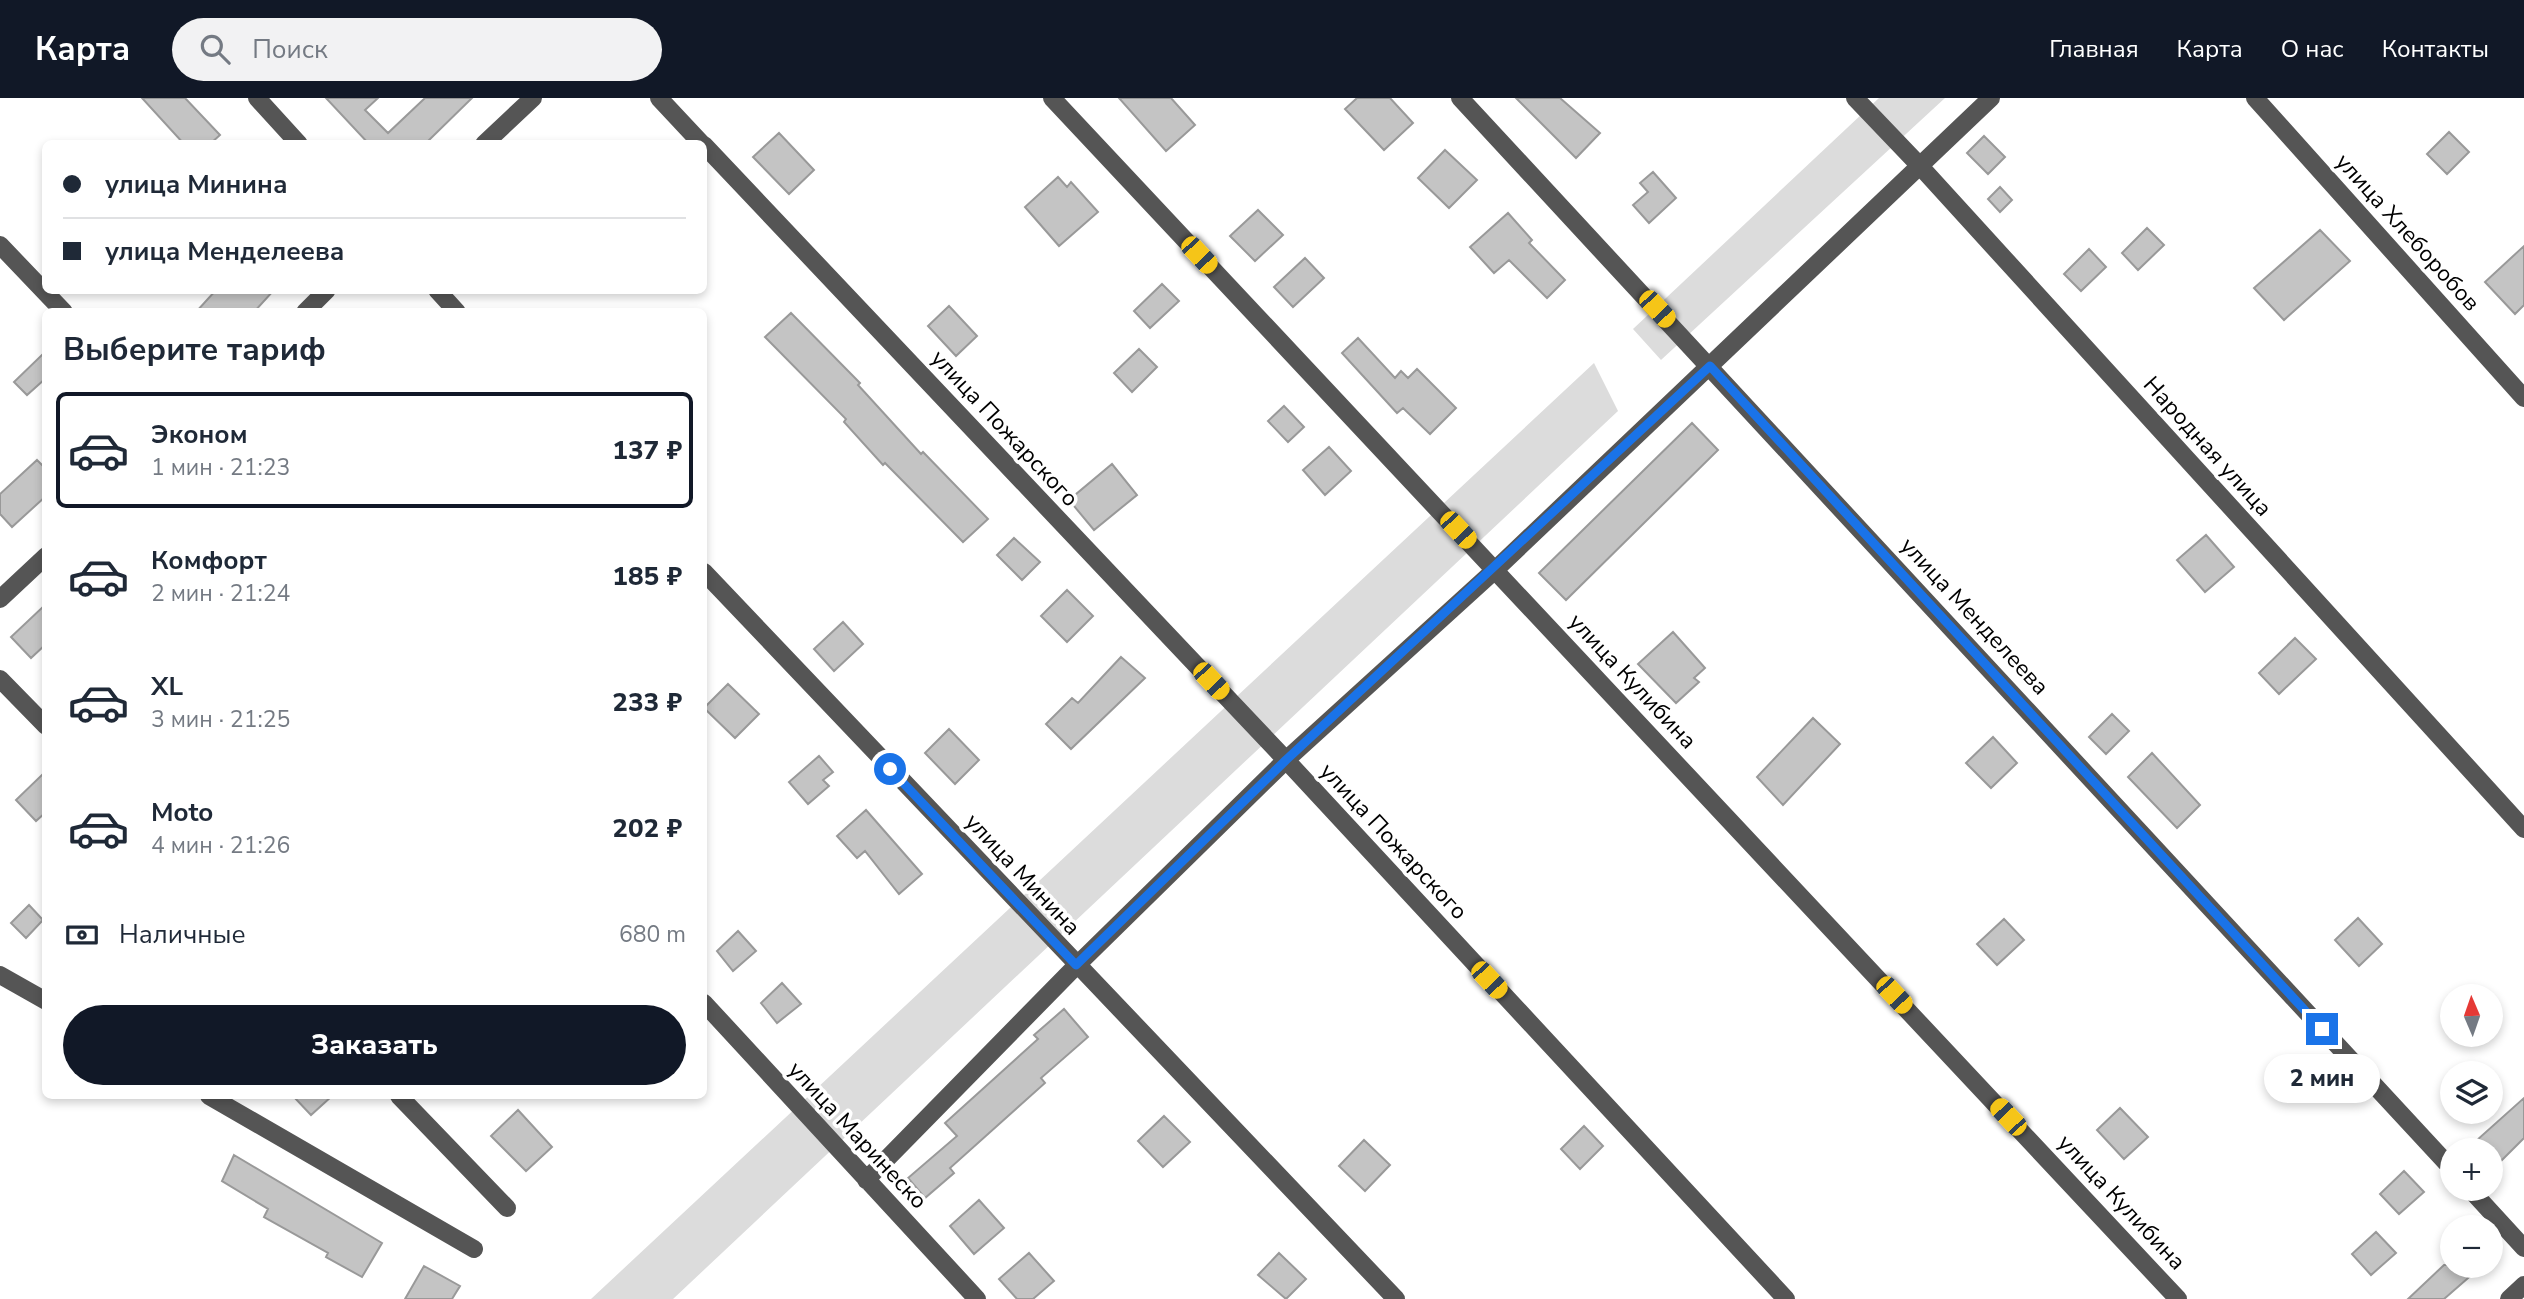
<!DOCTYPE html>
<html lang="ru">
<head>
<meta charset="utf-8">
<style>
	:root { --surface:#fff; --page:#f2f2f3; --text:#1f2937; --muted:#747a83; --line:#e0e1e3; --accent:#111827 }
	body { margin:0; font-family:"Nunito Sans",sans-serif; background:var(--page); color:var(--text); height:100vh; display:flex; flex-direction:column; font-size:26px; white-space:nowrap }
	* { box-sizing:border-box; margin:0 }
	p { font-size:23px; color:var(--muted) }
	.icon { flex:none; width:38px; height:38px; fill:none; stroke:currentColor; stroke-width:2; stroke-linecap:round; stroke-linejoin:round }
	.map { position:relative; flex:1; overflow:hidden }
	.panel { position:absolute; left:42px; top:210px; width:665px; height:791px; display:flex; flex-direction:column; background:var(--surface); border-radius:10px; box-shadow:0 4px 10px #0003 }
	.panel>* { flex:none }
	.guide { position:absolute; left:42px; top:42px; width:665px; height:154px; border-radius:10px; box-shadow:0 4px 10px #0003; display:grid; align-content:center; height:154px; padding:0 21px; background:var(--surface) }
	.needle { width:46px; rotate:358deg }
	.controls { position:absolute; left:2440px; top:886px; display:grid; gap:14px }
	.controls a { display:grid; place-items:center; width:63px; height:63px; border-radius:50%; background:var(--surface); box-shadow:0 4px 10px #0003; font-size:35px }
	.end { position:absolute; width:32px; height:32px; margin:-16px; border:9px solid #1a73e8; background:#fff; box-shadow:0 0 0 4px #fff }
	.from { border-radius:50% }
	.bubble { position:absolute; height:49px; border-radius:24px; background:var(--surface); box-shadow:0 4px 10px #0003; font-size:23px; font-weight:800; line-height:49px; text-align:center }
	.car { position:absolute; width:21px; height:42px; margin:-21px -10px; border-radius:9px; box-shadow:0 0 5px 2px #0007; background:linear-gradient(#f5c518 24%,#345 0 40%,#f5c518 0 76%,#345 0 86%,#f5c518 0) }
	.guide b { display:flex; align-items:center; gap:24px; height:66px; font-size:26px }
	.guide b+b { border-top:2px solid var(--line) }
	.guide i { width:18px; height:18px; background:var(--text) }
	ul { padding:0; list-style:none }
	li { display:flex; align-items:center; gap:21px; height:116px; margin:0 14px 10px; padding:0 7px; border:4px solid transparent; border-radius:10px }
	li div { flex:1 }
	li b { display:block; font-size:26px }
	li em { font-style:normal; font-weight:800 }
	li.current { border-color:var(--accent) }
	li>.icon { width:63px; height:63px; stroke-width:1.5 }
	h2 { padding:0 21px; font-size:32px; line-height:84px }
	.pay { display:flex; align-items:center; gap:18px; height:77px; padding:0 21px; font-size:26px }
	.pay p { margin-inline-start:auto }
	.button { display:flex; gap:14px; margin-top:auto; padding:14px 21px }
	.button a { flex:1; height:80px; border-radius:42px; background:var(--accent); color:#fff; font-size:28px; font-weight:800; line-height:80px; text-align:center }
	header { display:flex; align-items:center; gap:42px; box-sizing:border-box; height:98px; padding:0 35px; background:var(--accent); color:#fff }
	header strong { font-size:33px }
	nav { display:flex; gap:38px; margin-inline-start:auto; font-size:24px }
	.search { width:490px; height:63px; background:var(--page); display:flex; align-items:center; gap:18px; box-sizing:border-box; padding:0 24px; border-radius:38px; color:var(--muted); font-size:26px }
	.map>svg:first-child { display:block }
</style>
</head>
<body>
<header>
<strong>Карта</strong>
<div class="search"><svg class="icon" aria-label="search" viewBox="0 0 24 24"><circle cx="10" cy="10" r="6"/><path d="M15 15l6 6"/></svg>Поиск</div>
<nav><a>Главная</a><a>Карта</a><a>О нас</a><a>Контакты</a></nav>
</header>
<div class="map">
<svg width="2524" height="1201" viewBox="0 0 2524 1201">
	<rect width="100%" height="100%" fill="#fff"/>
	<path fill="#dcdcdc" d="M 1879,0 L 1945,0 L 1661,262 L 1633,231 Z
		M 1594,265 L 1618,313 L 673,1201 L 591,1201 Z"/>
	<path fill="#c4c4c4" stroke="#999" stroke-width="2" d="M 142,0 L 185,0 L 220,37 L 210,46 L 184,46 Z
		M 326,0 L 378,0 L 365,12 L 388,35 L 425,0 L 472,0 L 425,46 L 369,46 Z
		M 1119,0 L 1171,0 L 1195,27 L 1166,53 Z
		M 1357,0 L 1390,0 L 1413,25 L 1384,52 L 1345,11 Z
		M 1516,0 L 1560,0 L 1600,35 L 1576,60 Z
		M 2449,34 L 2469,54 L 2447,76 L 2427,56 Z
		M 779,35 L 814,72 L 789,96 L 753,59 Z
		M 1984,38 L 2005,59 L 1988,76 L 1967,55 Z
		M 1445,52 L 1477,82 L 1449,110 L 1418,80 Z
		M 1653,74 L 1676,100 L 1649,125 L 1633,107 L 1648,94 L 1640,85 Z
		M 1058,79 L 1067,89 L 1071,84 L 1098,114 L 1059,148 L 1025,109 Z
		M 2000,89 L 2012,102 L 2000,114 L 1988,101 Z
		M 1258,112 L 1283,137 L 1255,163 L 1230,138 Z
		M 1508,115 L 1532,142 L 1529,145 L 1565,182 L 1547,200 L 1509,162 L 1494,175 L 1470,149 Z
		M 2147,130 L 2164,147 L 2138,172 L 2122,155 Z
		M 2320,132 L 2350,163 L 2284,222 L 2254,190 Z
		M 2524,148 L 2524,207 L 2515,216 L 2485,184 Z
		M 2089,151 L 2106,169 L 2081,193 L 2064,176 Z
		M 1305,160 L 1324,180 L 1293,209 L 1274,189 Z
		M 1162,186 L 1179,203 L 1150,230 L 1134,213 Z
		M 216,192 L 274,192 L 254,214 L 196,214 Z
		M 949,208 L 977,238 L 956,258 L 928,228 Z
		M 791,215 L 860,285 L 858,287 L 921,356 L 923,354 L 988,421 L 963,444 L 885,365 L 883,367 L 844,324 L 846,321 L 765,239 Z
		M 1358,240 L 1395,280 L 1401,273 L 1408,280 L 1417,271 L 1456,310 L 1430,336 L 1403,310 L 1397,315 L 1342,255 Z
		M 1139,251 L 1157,269 L 1132,294 L 1114,275 Z
		M 46,253 L 46,280 L 27,297 L 14,284 Z
		M 1284,308 L 1304,329 L 1288,344 L 1268,323 Z
		M 1692,325 L 1718,352 L 1566,502 L 1539,475 Z
		M 1329,349 L 1351,373 L 1325,397 L 1303,372 Z
		M 37,362 L 46,371 L 46,398 L 12,429 L 0,416 L 0,396 Z
		M 1112,366 L 1137,397 L 1094,432 L 1069,402 Z
		M 2206,437 L 2234,469 L 2205,494 L 2177,462 Z
		M 1014,440 L 1040,464 L 1022,482 L 997,457 Z
		M 1067,492 L 1093,518 L 1067,544 L 1041,518 Z
		M 46,506 L 46,546 L 31,560 L 11,539 Z
		M 843,524 L 863,546 L 834,573 L 814,551 Z
		M 1673,534 L 1705,570 L 1694,580 L 1699,584 L 1676,605 L 1638,566 Z
		M 2295,540 L 2316,561 L 2279,596 L 2259,575 Z
		M 1121,559 L 1145,580 L 1071,651 L 1046,626 L 1072,600 L 1078,605 Z
		M 728,586 L 759,616 L 735,640 L 704,610 Z
		M 2112,616 L 2129,633 L 2106,656 L 2089,639 Z
		M 1813,620 L 1840,646 L 1783,707 L 1757,679 Z
		M 949,631 L 979,662 L 955,686 L 925,655 Z
		M 1993,639 L 2017,665 L 1991,690 L 1966,665 Z
		M 2152,655 L 2200,707 L 2177,730 L 2128,679 Z
		M 819,658 L 833,674 L 823,682 L 829,688 L 808,706 L 789,684 Z
		M 46,673 L 46,714 L 36,723 L 16,702 Z
		M 866,712 L 922,776 L 899,796 L 865,753 L 857,760 L 837,738 Z
		M 29,807 L 43,822 L 26,840 L 11,825 Z
		M 2358,820 L 2382,846 L 2359,868 L 2335,842 Z
		M 2004,821 L 2024,842 L 1997,867 L 1977,846 Z
		M 738,833 L 756,853 L 733,873 L 717,853 Z
		M 782,885 L 801,906 L 777,925 L 761,905 Z
		M 1064,911 L 1088,939 L 1041,980 L 1045,985 L 950,1070 L 954,1075 L 925,1100 L 908,1080 L 957,1038 L 945,1025 L 1038,941 L 1034,937 Z
		M 293,998 L 332,998 L 311,1017 Z
		M 2524,1000 L 2524,1040 L 2497,1067 L 2490,1059 L 2490,1052 L 2485,1052 L 2477,1042 Z
		M 2120,1010 L 2148,1039 L 2124,1061 L 2097,1032 Z
		M 518,1012 L 552,1049 L 526,1073 L 491,1038 Z
		M 1164,1018 L 1190,1044 L 1163,1069 L 1138,1043 Z
		M 1584,1028 L 1603,1048 L 1580,1071 L 1561,1051 Z
		M 1364,1042 L 1390,1067 L 1365,1093 L 1339,1068 Z
		M 234,1057 L 382,1145 L 362,1179 L 326,1159 L 328,1155 L 264,1119 L 268,1111 L 222,1083 Z
		M 2404,1073 L 2424,1094 L 2399,1116 L 2380,1096 Z
		M 979,1102 L 1004,1130 L 974,1156 L 950,1128 Z
		M 2376,1134 L 2396,1155 L 2371,1177 L 2352,1156 Z
		M 1029,1155 L 1054,1183 L 1033,1201 L 1017,1201 L 999,1181 Z
		M 1279,1155 L 1306,1181 L 1286,1201 L 1258,1177 Z
		M 2444,1167 L 2483,1167 L 2444,1201 L 2408,1201 Z
		M 424,1168 L 460,1188 L 452,1201 L 405,1201 Z"/>
	<g fill="none" stroke-linecap="round" stroke-linejoin="round">
		<path stroke="#555" stroke-width="18" d="M 257,0 L 299,46
			M 659,0 L 702,46
			M 1052,0 L 2178,1201
			M 1460,0 L 2452,1071
			M 1855,0 L 1919,67 L 2524,731
			M 2255,0 L 2524,300
			M 484,46 L 533,0
			M 704,47 L 1286,662 L 1786,1201
			M 0,147 L 64,214
			M 437,192 L 457,214
			M 305,214 L 327,192
			M 704,474 L 1396,1201
			M 0,501 L 46,458
			M 0,581 L 46,628
			M 0,877 L 46,903
			M 704,905 L 977,1201
			M 209,998 L 474,1151
			M 399,998 L 507,1110
			M 866,1082 L 1076,868 L 1286,662 L 1495,472 L 1991,0
			M 2469,1090 L 2524,1150
			M 2509,1201 L 2524,1187"/>
	</g>
	<g fill="none" stroke-linecap="round" stroke-linejoin="round">
		<path stroke="#1a73e8" stroke-width="9" d="M 890,671 L 1076,867 L 1286,662 L 1710,268 L 2322,931"/>
	</g>
	<g text-anchor="middle" stroke-width="7" stroke-linejoin="round" paint-order="stroke">
		<g font-size="23" fill="#000" stroke="#fff">
			<text transform="translate(2408 134) rotate(48)" y="8">улица Хлеборобов</text>
			<text transform="translate(1005 330) rotate(47)" y="8">улица Пожарского</text>
			<text transform="translate(2208 348) rotate(48)" y="8">Народная улица</text>
			<text transform="translate(1975 518) rotate(47)" y="8">улица Менделеева</text>
			<text transform="translate(1633 583) rotate(47)" y="8">улица Кулибина</text>
			<text transform="translate(1394 743) rotate(47)" y="8">улица Пожарского</text>
			<text transform="translate(1023 776) rotate(47)" y="8">улица Минина</text>
			<text transform="translate(858 1037) rotate(47)" y="8">улица Маринеско</text>
			<text transform="translate(2122 1104) rotate(47)" y="8">улица Кулибина</text>
		</g>
	</g>
</svg>
<div class="controls">
<a><svg class="needle" viewBox="-14 -14 28 28"><path d="M0-13l5 13h-10z" fill="#e53935"/><path d="M0 13l5-13h-10z" fill="#747a83"/></svg></a>
<a><svg class="icon" aria-label="layers" viewBox="0 0 24 24"><path d="M12 4l9 5-9 5-9-5zM3 14l9 5 9-5"/></svg></a>
<a>+</a>
<a>−</a>
</div>
<i class="end from" style="left:890px;top:671px"></i>
<i class="end" style="left:2322px;top:931px"></i>
<div class="bubble" style="left:2264px;top:956px;width:116px">2 мин</div>
<i class="car" style="left:1199px;top:157px;rotate:137deg"></i>
<i class="car" style="left:1657px;top:211px;rotate:137deg"></i>
<i class="car" style="left:1458px;top:432px;rotate:137deg"></i>
<i class="car" style="left:1211px;top:583px;rotate:137deg"></i>
<i class="car" style="left:1489px;top:882px;rotate:137deg"></i>
<i class="car" style="left:1894px;top:897px;rotate:137deg"></i>
<i class="car" style="left:2008px;top:1019px;rotate:317deg"></i>
<div class="guide">
<b><i class="from"></i>улица Минина</b>
<b><i></i>улица Менделеева</b>
</div>
<section class="panel">
<h2>Выберите тариф</h2>
<ul>
<li class="current"><svg class="icon" aria-label="car" viewBox="0 0 24 24"><path d="M5 17H2v-5l4-1 3-4h7l3 4 3 1v5h-3M9 17h6M6 11h13"/><circle cx="7" cy="17" r="2"/><circle cx="17" cy="17" r="2"/></svg><div><b>Эконом</b><p>1 мин · 21:23</p></div><em>137 ₽</em></li>
<li><svg class="icon" aria-label="car" viewBox="0 0 24 24"><path d="M5 17H2v-5l4-1 3-4h7l3 4 3 1v5h-3M9 17h6M6 11h13"/><circle cx="7" cy="17" r="2"/><circle cx="17" cy="17" r="2"/></svg><div><b>Комфорт</b><p>2 мин · 21:24</p></div><em>185 ₽</em></li>
<li><svg class="icon" aria-label="car" viewBox="0 0 24 24"><path d="M5 17H2v-5l4-1 3-4h7l3 4 3 1v5h-3M9 17h6M6 11h13"/><circle cx="7" cy="17" r="2"/><circle cx="17" cy="17" r="2"/></svg><div><b>XL</b><p>3 мин · 21:25</p></div><em>233 ₽</em></li>
<li><svg class="icon" aria-label="car" viewBox="0 0 24 24"><path d="M5 17H2v-5l4-1 3-4h7l3 4 3 1v5h-3M9 17h6M6 11h13"/><circle cx="7" cy="17" r="2"/><circle cx="17" cy="17" r="2"/></svg><div><b>Moto</b><p>4 мин · 21:26</p></div><em>202 ₽</em></li>
</ul>
<div class="pay"><svg class="icon" aria-label="cash" viewBox="0 0 24 24"><path d="M3 7h18v10H3z"/><circle cx="12" cy="12" r="2"/></svg>Наличные<p>680 m</p></div>
<div class="button"><a>Заказать</a></div>
</section>
</div>
</body>
</html>
